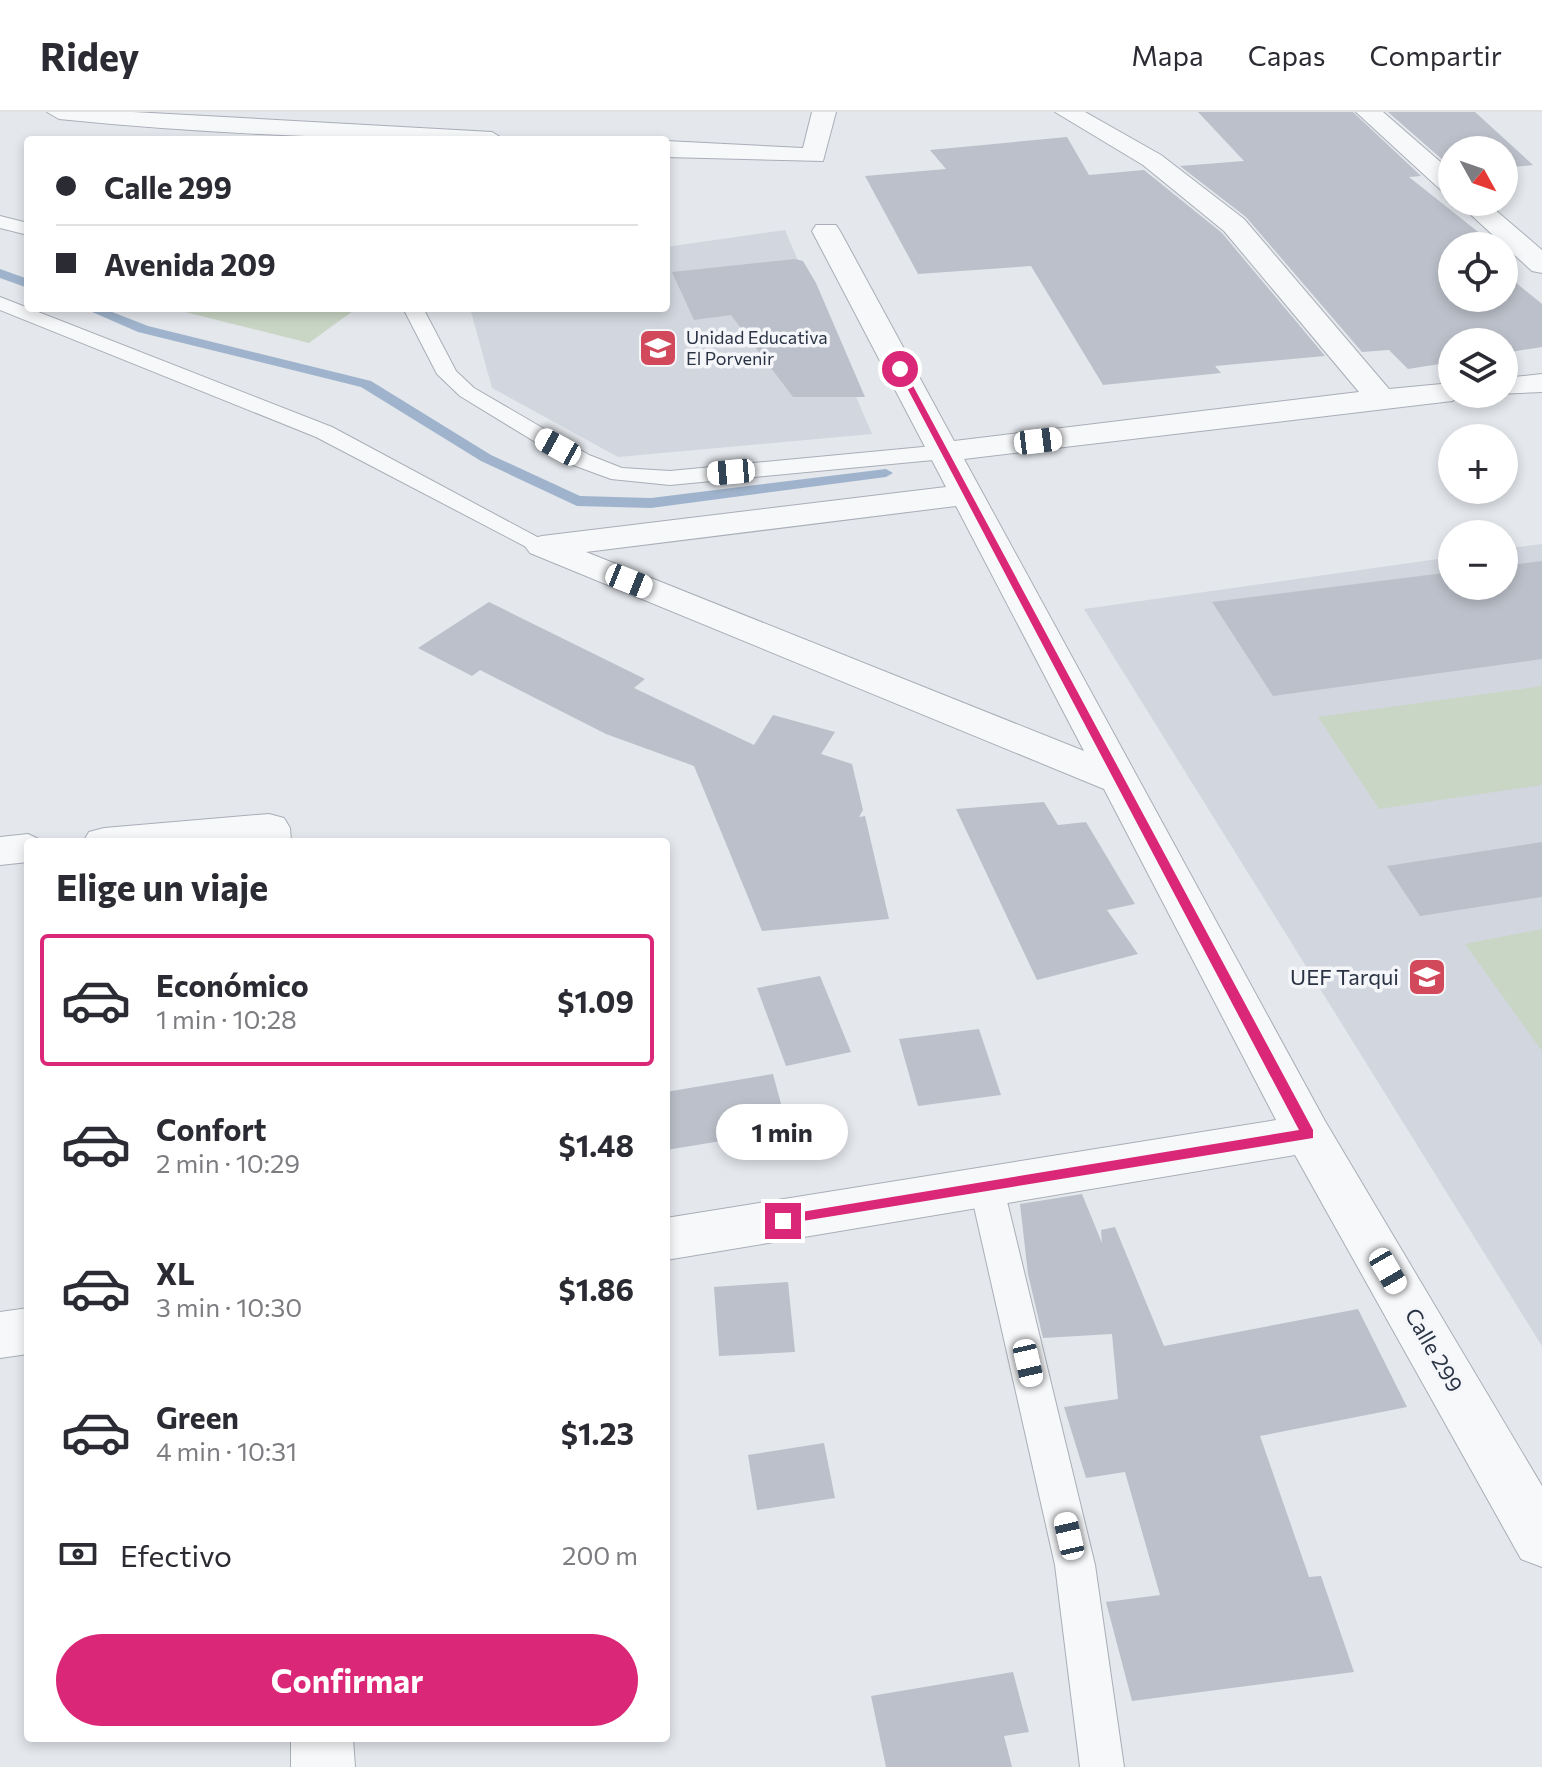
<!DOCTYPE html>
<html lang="es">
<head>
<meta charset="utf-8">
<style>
	:root { --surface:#fff; --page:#f7f7f7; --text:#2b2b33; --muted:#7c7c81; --line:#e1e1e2; --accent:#db2777 }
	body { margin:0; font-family:Commissioner,sans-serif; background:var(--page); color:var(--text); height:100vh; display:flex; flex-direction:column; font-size:30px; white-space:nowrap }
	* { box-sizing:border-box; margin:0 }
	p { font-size:26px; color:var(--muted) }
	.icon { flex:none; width:44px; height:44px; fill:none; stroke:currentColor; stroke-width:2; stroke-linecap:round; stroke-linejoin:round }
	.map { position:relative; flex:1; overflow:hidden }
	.side { position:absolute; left:24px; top:726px; width:646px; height:904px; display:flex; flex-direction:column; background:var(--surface); border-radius:8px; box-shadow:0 4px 12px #0003 }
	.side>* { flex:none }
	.banner { position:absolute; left:24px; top:24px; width:646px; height:176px; border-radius:8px; box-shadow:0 4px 12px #0003; display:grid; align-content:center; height:176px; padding:0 32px; background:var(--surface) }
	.needle { width:52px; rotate:130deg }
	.fabs { position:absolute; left:1438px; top:24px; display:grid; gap:16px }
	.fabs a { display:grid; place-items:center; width:80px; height:80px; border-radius:50%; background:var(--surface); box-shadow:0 4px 12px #0003; font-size:40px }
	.end { position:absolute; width:36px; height:36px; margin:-18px; border:10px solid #db2777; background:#fff; box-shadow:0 0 0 4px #fff }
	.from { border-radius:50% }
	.bubble { position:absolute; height:56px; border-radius:28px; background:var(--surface); box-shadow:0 4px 12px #0003; font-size:26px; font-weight:700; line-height:56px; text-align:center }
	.car { position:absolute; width:24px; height:48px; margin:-24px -12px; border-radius:10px; box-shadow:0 0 6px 2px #0007; background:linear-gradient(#fff 24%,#345 0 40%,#fff 0 76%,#345 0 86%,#fff 0) }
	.banner b { display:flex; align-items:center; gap:28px; height:76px; font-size:30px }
	.banner b+b { border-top:2px solid var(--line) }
	.banner i { width:20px; height:20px; background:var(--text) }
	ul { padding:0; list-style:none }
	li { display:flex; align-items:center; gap:24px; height:132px; margin:0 16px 12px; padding:0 16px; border:4px solid transparent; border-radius:8px }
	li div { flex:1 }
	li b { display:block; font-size:30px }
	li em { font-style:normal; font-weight:700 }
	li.current { border-color:var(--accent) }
	li>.icon { width:72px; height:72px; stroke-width:1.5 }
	h2 { padding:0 32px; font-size:36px; line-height:96px }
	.pay { display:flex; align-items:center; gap:20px; height:88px; padding:0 32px; font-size:30px }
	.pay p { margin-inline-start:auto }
	.primary-button { display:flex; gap:16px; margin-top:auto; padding:16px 32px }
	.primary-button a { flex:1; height:92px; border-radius:48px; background:var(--accent); color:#fff; font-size:32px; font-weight:700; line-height:92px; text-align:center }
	header { display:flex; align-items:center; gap:48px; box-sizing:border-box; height:112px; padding:0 40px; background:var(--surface); border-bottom:2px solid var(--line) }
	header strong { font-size:38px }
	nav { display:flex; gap:44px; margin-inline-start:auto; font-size:28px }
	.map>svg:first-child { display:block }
</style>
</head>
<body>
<header>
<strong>Ridey</strong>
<nav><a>Mapa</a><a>Capas</a><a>Compartir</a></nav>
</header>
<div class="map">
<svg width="1542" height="1655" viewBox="0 0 1542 1655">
	<rect width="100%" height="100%" fill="#e4e7ec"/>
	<path fill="#d2d6de" d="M 785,118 L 872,322 L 618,345 L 492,276 L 470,196 L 666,196 L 666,135 Z
		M 1542,432 L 1542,1234 L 1084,497 L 1452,445 L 1452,474 L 1504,474 L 1504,437 Z"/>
	<path fill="#c9d6c5" d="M 169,196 L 357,196 L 309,231 Z
		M 1542,574 L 1542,673 L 1379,697 L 1318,605 Z
		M 1542,817 L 1542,939 L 1465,832 Z"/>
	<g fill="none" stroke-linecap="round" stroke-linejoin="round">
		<path fill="#9fb4cc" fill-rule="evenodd" d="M 0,157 L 28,167 L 28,176 L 0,166 Z
			M 83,196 L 102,196 L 148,214 L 371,269 L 491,343 L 580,384 L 651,386 L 886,357 L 893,361 L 886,365 L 651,396 L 577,394 L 481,349 L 361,275 L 138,220 Z"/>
	</g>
	<path fill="#bbc0ca" d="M 1198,0 L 1353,0 L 1421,64 L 1409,65 L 1482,123 L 1461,126 L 1471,134 L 1452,134 L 1452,186 L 1504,186 L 1504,161 L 1542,192 L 1542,235 L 1504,241 L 1504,230 L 1452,230 L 1452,250 L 1408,257 L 1389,238 L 1362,240 L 1246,105 L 1180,54 L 1244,49 Z
		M 1388,0 L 1475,0 L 1533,53 L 1504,56 L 1504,38 L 1452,38 L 1452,56 Z
		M 1067,25 L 1089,63 L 1144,58 L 1222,121 L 1325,244 L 1215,254 L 1221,261 L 1103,273 L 1031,154 L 918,162 L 865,64 L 946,57 L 930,38 Z
		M 795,147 L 803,149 L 816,171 L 865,285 L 793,285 L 731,203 L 694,208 L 672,160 Z
		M 1542,449 L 1542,547 L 1273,584 L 1212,490 L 1452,460 L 1452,474 L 1504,474 L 1504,454 Z
		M 489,490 L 645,567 L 634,576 L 754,633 L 773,603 L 835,620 L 821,642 L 852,652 L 863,698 L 859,705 L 865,704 L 889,807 L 762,819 L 694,654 L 606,622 L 480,558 L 472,564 L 418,536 Z
		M 1044,690 L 1058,713 L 1086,710 L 1135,792 L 1107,798 L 1138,842 L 1037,868 L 956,697 Z
		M 1542,730 L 1542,785 L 1420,804 L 1387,754 Z
		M 820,864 L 851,940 L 786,954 L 757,876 Z
		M 979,917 L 1001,983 L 918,994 L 899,927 Z
		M 773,962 L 788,1018 L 666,1038 L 666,980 Z
		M 1082,1082 L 1102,1131 L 1101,1118 L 1115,1115 L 1164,1234 L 1358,1197 L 1407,1295 L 1260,1324 L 1309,1465 L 1321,1464 L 1354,1560 L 1132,1589 L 1106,1490 L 1160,1483 L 1125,1360 L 1086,1366 L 1064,1295 L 1118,1287 L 1112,1222 L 1043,1226 L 1028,1162 L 1020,1092 Z
		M 788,1170 L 795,1240 L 719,1244 L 714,1175 Z
		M 824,1331 L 835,1386 L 757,1398 L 748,1343 Z
		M 1013,1560 L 1029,1620 L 1004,1624 L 1012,1655 L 886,1655 L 871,1584 Z"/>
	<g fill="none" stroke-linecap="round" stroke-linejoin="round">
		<g stroke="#a9aeb7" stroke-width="2">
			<path id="service" d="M 0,104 L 28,111 L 28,123 L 0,116 Z
				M 0,185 L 332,315 L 554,434 L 550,439 L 534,439 L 316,325 L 0,198 Z
				M 403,196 L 423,196 L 456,259 L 474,276 L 589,343 L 622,356 L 670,359 L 944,333 L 955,340 L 944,347 L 670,373 L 611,367 L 573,353 L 460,284 L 437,262 Z
				M 987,1063 L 999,1067 L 1004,1077 L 1095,1453 L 1124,1655 L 1080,1655 L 1055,1453 L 970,1077 L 975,1067 Z"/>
		</g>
		<g stroke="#a9aeb7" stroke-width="2">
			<path id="minor" d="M 47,0 L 133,0 L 492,20 L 505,28 C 355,28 208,22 59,7 Z
				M 812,0 L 836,0 L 823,49 L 666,45 L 666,29 L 803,36 Z
				M 1055,0 L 1085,0 L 1161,43 L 1244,107 L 1389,277 L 1452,271 L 1452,282 L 1466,282 L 1452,289 L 964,347 L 1325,1009 L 1542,1374 L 1542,1455 L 1521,1447 L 1295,1043 L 666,1148 L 666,1106 L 1276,1008 L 1104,677 L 530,441 L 525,434 L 530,427 L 542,424 L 946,375 L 812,119 L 816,113 L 836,113 L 840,119 L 954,329 L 1359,280 L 1224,119 L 1143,53 ZM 956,394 L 1084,639 L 586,440 Z
				M 1542,262 L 1542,280 L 1495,282 L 1504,282 L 1504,266 Z
				M 269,702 L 284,706 L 290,716 L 291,730 L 83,730 L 89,720 L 104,716 Z
				M 28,722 L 45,730 L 28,730 L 28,750 L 0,753 L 0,725 Z
				M 28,1196 L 28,1242 L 0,1246 L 0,1200 Z
				M 291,1626 L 353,1626 L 355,1655 L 291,1655 Z"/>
		</g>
		<g stroke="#a9aeb7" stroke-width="2">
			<path id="tertiary" d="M 1356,0 L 1383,0 L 1452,60 L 1452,82 L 1443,80 Z
				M 1457,90 L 1486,90 L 1542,138 L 1542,161 L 1532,159 Z"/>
		</g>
		<use href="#service" fill="#f7f8fa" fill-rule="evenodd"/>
		<use href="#minor" fill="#f7f8fa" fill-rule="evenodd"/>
		<use href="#tertiary" fill="#f7f8fa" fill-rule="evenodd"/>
	</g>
	<path fill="#db2777" d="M 896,255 L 904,257 L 1313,1018 L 1313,1026 L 778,1113 L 775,1109 L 783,1103 L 1299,1018 Z"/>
	<defs>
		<g id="school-square" transform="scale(2)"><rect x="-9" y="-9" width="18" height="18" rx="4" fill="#d1495b" stroke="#f4f6f9"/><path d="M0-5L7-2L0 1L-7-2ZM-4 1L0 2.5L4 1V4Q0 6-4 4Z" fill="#fff"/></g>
	</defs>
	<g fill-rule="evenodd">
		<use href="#school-square" x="658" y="236"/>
		<use href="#school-square" x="1427" y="865"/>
	</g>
	<g text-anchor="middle" stroke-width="7" stroke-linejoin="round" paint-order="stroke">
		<g font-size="18" fill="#2b3445" stroke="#f4f6f9" text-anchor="start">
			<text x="686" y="232">Unidad Educativa<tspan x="686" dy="21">El Porvenir</tspan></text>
		</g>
		<g font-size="22" fill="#2b3445" stroke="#f4f6f9" text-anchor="end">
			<text x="1399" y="873">UEF Tarqui</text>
		</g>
		<g font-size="22" fill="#2b3445" stroke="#f4f6f9">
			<text transform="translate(1434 1238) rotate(60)" y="8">Calle 299</text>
		</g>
	</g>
</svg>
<div class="fabs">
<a><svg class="needle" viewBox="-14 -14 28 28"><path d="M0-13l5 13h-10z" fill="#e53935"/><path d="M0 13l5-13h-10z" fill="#7c7c81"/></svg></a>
<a><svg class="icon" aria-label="locate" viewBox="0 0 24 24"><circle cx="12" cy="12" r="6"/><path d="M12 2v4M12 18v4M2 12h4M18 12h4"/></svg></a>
<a><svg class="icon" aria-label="layers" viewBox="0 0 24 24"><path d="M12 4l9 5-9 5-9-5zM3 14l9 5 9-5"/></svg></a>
<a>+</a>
<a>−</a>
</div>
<i class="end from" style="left:900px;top:257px"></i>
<i class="end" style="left:783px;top:1109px"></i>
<div class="bubble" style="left:716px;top:992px;width:132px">1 min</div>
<i class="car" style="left:1038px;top:329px;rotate:83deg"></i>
<i class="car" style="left:558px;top:335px;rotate:299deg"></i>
<i class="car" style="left:731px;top:360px;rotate:265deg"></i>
<i class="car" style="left:629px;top:469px;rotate:112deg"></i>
<i class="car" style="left:1388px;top:1159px;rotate:150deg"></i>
<i class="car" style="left:1028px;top:1251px;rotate:167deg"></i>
<i class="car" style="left:1069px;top:1424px;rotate:347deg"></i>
<div class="banner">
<b><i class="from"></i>Calle 299</b>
<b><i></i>Avenida 209</b>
</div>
<section class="side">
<h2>Elige un viaje</h2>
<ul>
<li class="current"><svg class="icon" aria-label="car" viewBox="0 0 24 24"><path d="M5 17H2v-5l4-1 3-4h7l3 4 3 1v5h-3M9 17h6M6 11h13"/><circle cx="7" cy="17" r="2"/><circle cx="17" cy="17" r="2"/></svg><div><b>Económico</b><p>1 min · 10:28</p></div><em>$1.09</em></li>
<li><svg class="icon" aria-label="car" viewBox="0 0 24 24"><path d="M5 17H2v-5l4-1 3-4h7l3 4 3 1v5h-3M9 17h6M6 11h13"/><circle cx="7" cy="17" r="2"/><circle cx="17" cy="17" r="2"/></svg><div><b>Confort</b><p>2 min · 10:29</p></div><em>$1.48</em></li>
<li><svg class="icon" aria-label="car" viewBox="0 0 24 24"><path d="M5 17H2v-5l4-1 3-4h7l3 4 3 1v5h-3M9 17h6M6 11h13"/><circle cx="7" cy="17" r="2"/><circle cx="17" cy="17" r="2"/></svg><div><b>XL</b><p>3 min · 10:30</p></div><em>$1.86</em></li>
<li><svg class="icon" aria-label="car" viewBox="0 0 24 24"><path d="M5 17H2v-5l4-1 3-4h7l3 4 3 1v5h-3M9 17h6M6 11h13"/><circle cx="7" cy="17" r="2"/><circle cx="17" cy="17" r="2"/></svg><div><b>Green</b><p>4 min · 10:31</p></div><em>$1.23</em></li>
</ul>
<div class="pay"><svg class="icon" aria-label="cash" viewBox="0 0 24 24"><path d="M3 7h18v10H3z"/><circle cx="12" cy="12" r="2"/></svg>Efectivo<p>200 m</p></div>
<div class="primary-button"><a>Confirmar</a></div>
</section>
</div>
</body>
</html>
